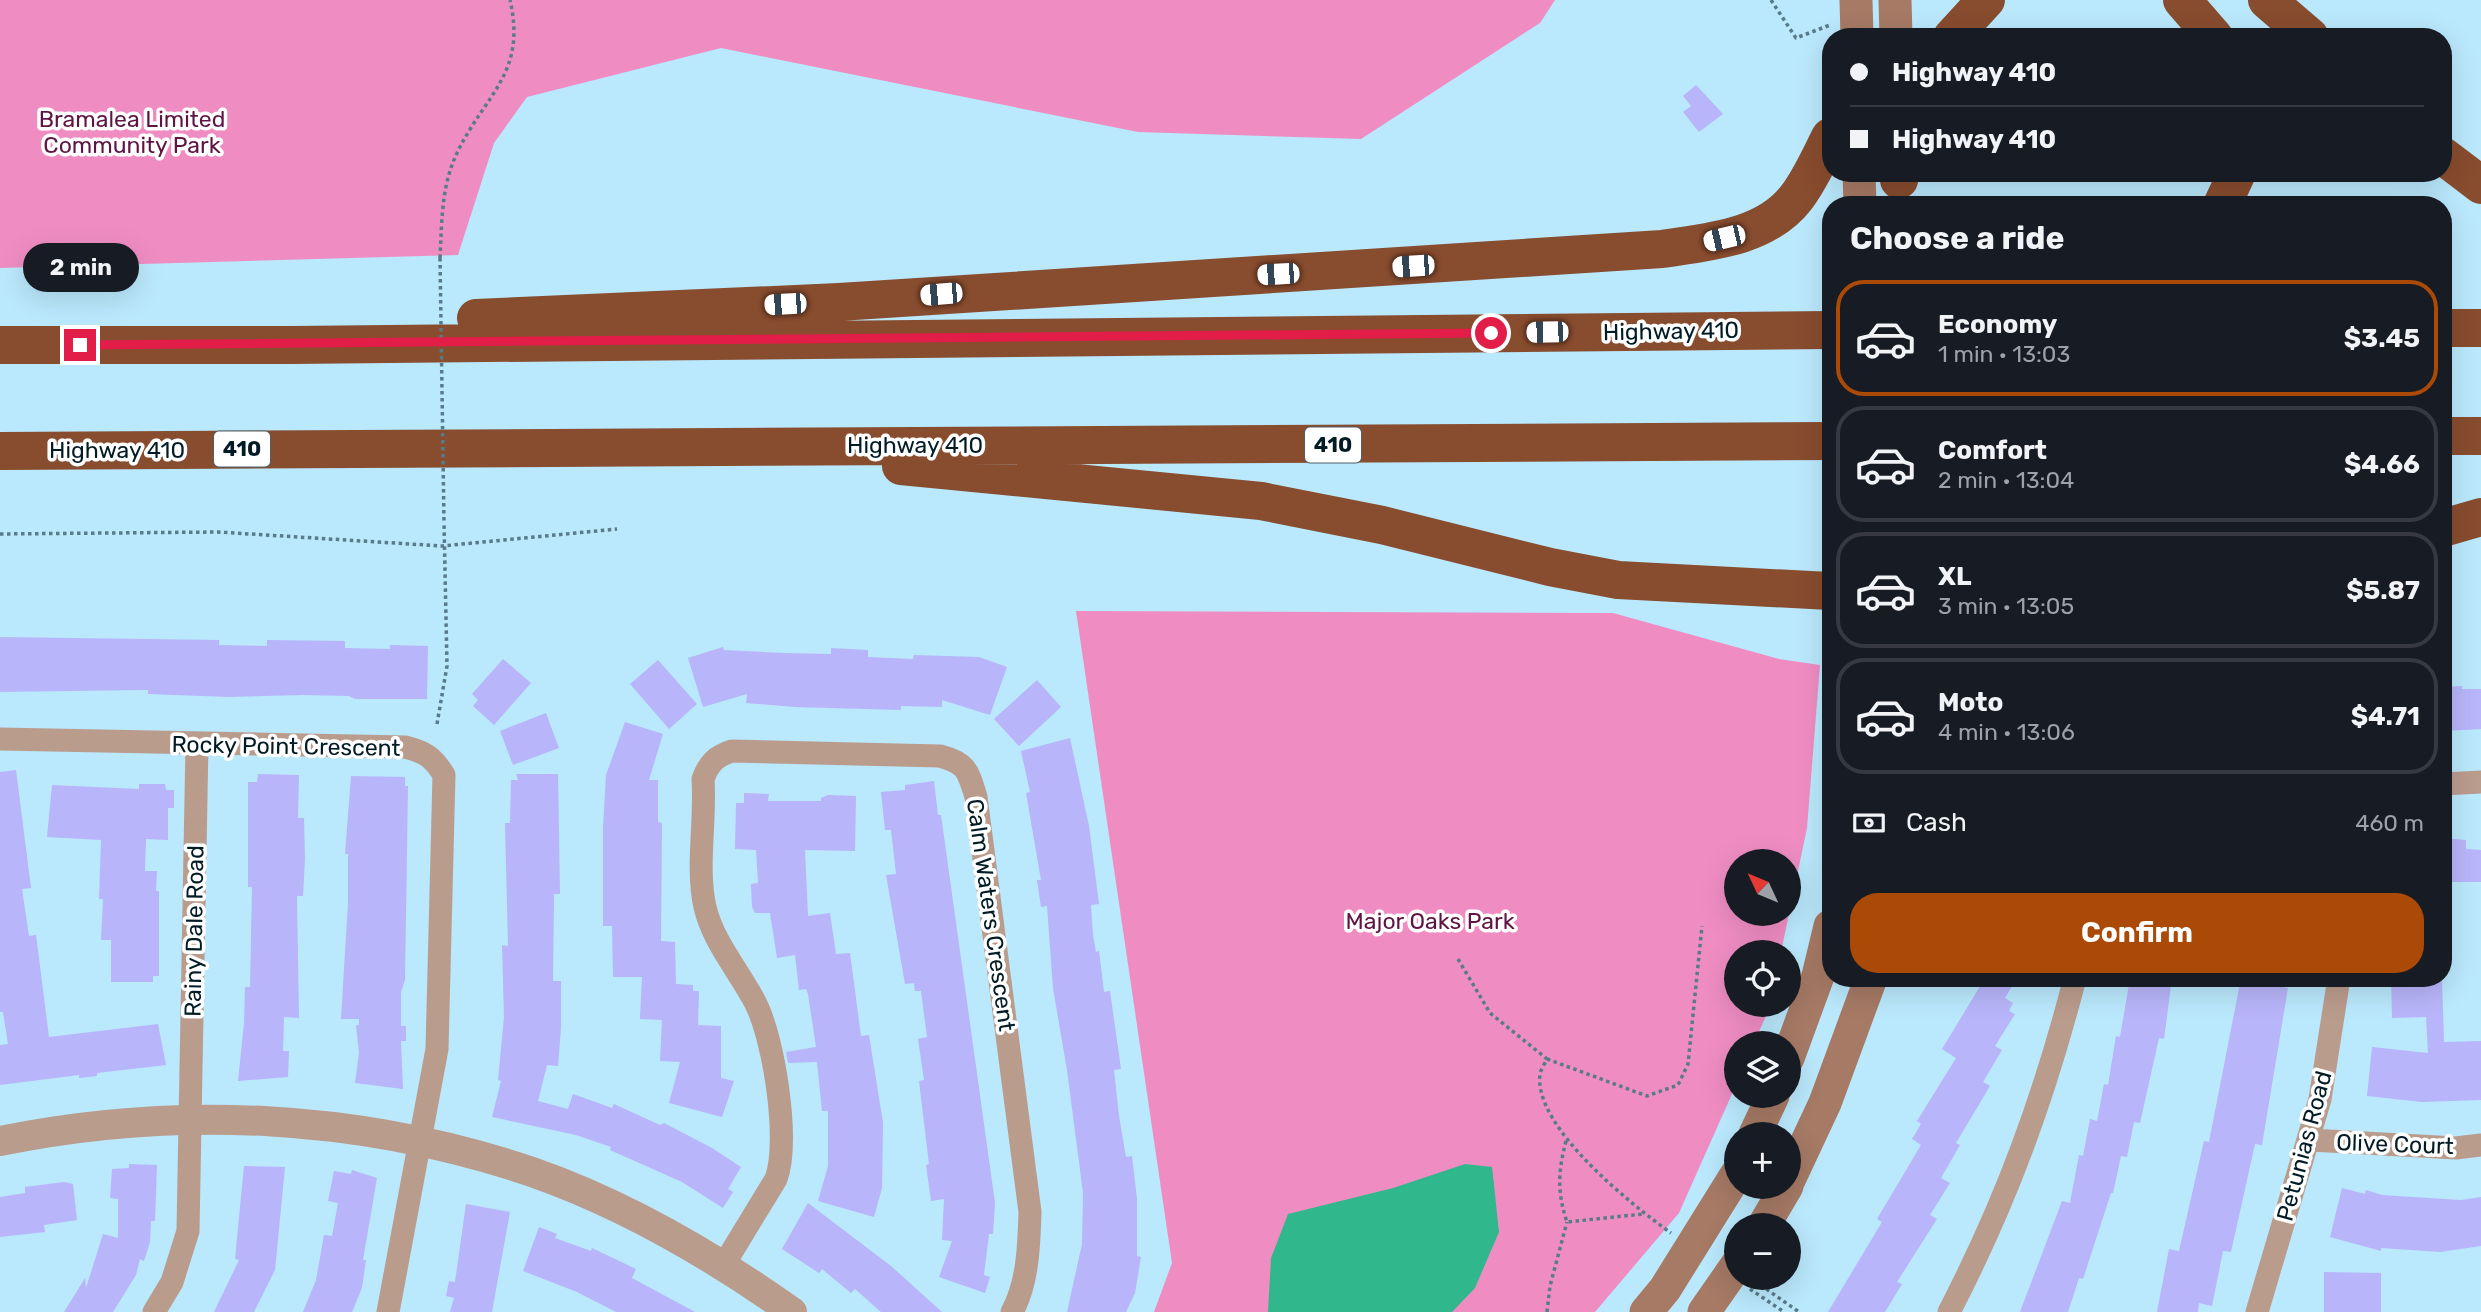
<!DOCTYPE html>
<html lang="en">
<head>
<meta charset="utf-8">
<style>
	:root { --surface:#171b24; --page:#242831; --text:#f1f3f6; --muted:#9ea1a6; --line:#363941; --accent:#ab4a07 }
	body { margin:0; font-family:Rubik,sans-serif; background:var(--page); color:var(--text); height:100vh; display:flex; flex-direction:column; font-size:26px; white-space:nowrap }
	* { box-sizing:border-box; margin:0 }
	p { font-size:23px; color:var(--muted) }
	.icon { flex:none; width:38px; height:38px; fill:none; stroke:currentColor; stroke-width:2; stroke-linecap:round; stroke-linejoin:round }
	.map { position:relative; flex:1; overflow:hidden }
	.panel { position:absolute; left:1822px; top:196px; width:630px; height:791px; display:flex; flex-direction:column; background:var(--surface); border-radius:28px; box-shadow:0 7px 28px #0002 }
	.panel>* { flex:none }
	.guide { position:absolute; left:1822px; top:28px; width:630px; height:154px; border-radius:28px; box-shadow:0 7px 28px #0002; display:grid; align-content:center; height:154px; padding:0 28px; background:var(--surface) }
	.needle { width:46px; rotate:314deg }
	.tools { position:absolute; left:1724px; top:849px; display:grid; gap:14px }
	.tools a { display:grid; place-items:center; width:77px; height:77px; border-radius:50%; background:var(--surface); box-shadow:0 7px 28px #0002; font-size:35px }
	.end { position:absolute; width:32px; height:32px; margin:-16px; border:9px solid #e11d48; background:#fff; box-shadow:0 0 0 4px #fff }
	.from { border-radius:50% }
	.bubble { position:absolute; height:49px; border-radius:24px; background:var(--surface); box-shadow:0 7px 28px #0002; font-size:23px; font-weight:700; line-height:49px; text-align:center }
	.car { position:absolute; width:21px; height:42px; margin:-21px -10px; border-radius:9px; box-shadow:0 0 5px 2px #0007; background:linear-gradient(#fff 24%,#345 0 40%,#fff 0 76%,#345 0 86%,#fff 0) }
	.guide b { display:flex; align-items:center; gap:24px; height:66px; font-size:26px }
	.guide b+b { border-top:2px solid var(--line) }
	.guide i { width:18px; height:18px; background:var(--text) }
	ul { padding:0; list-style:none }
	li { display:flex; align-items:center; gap:21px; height:116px; margin:0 14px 10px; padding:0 14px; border:4px solid var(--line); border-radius:28px }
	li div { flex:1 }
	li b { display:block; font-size:26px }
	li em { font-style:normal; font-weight:700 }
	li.current { border-color:var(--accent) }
	li>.icon { width:63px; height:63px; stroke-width:1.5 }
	h2 { padding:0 28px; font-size:32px; line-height:84px }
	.pay { display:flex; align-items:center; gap:18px; height:77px; padding:0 28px; font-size:26px }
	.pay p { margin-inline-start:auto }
	.cta { display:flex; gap:14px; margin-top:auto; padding:14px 28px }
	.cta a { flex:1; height:80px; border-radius:28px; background:var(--accent); color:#fff; font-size:28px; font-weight:700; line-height:80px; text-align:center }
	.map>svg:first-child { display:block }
</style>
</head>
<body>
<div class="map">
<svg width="2481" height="1312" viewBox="0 0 2481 1312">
	<rect width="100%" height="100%" fill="#bae8fc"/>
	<path fill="#ef8dc3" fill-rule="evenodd" d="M 0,0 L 1555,0 L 1540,23 L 1361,139 L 1138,132 L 721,48 L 527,97 L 494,143 L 458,255 L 0,268 Z
		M 1076,611 L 1613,613 L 1779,659 L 1820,665 L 1807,828 L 1781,952 L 1736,952 L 1736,1004 L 1771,1005 L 1770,1007 L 1754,1043 L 1736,1043 L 1736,1085 L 1679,1213 L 1595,1312 L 1154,1312 L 1172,1263 ZM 1736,861 L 1788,861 L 1788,914 L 1736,914 Z"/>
	<path fill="#30b78c" d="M 1465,1164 L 1492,1167 L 1499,1232 L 1475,1288 L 1452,1312 L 1268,1312 L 1271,1258 L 1288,1214 L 1393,1188 Z"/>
	<path fill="#b8b5fa" d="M 1696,85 L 1723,114 L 1699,132 L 1683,112 L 1691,106 L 1683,96 Z
		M 0,637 L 219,640 L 219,645 L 267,646 L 267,640 L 345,641 L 345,648 L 390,649 L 390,645 L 428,646 L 427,699 L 355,699 L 349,696 L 303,695 L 229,697 L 148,694 L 148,690 L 142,690 L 0,692 Z
		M 723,647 L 724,650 L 784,653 L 831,654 L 831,648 L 868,650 L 868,657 L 913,659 L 914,655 L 979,657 L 1007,667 L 990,715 L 942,700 L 942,707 L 901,706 L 901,710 L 795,707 L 746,703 L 747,694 L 703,707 L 688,658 Z
		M 503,659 L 531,683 L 494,725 L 473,706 L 478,700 L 472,694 Z
		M 658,660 L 697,704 L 669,729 L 630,684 Z
		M 1037,680 L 1061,707 L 1019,746 L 994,719 Z
		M 2462,686 L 2462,689 L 2481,689 L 2481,729 L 2443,731 L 2443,687 Z
		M 546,713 L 559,748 L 513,765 L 500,731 Z
		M 625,722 L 663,734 L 649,780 L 658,780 L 658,822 L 662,823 L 661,941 L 675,942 L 676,984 L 693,985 L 693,991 L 699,991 L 698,1025 L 721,1026 L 721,1078 L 734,1081 L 722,1117 L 669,1103 L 680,1062 L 660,1061 L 662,1020 L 640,1019 L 642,977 L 613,977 L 612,926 L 603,926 L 603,828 L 606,775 Z
		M 1070,738 L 1089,826 L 1099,904 L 1091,905 L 1093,935 L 1096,952 L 1099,951 L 1104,992 L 1110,991 L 1121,1069 L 1114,1070 L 1119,1116 L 1126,1157 L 1132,1156 L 1137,1199 L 1137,1256 L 1141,1257 L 1135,1293 L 1126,1312 L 1067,1312 L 1082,1244 L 1083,1193 L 1067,1070 L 1053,988 L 1047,906 L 1041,907 L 1037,880 L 1041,880 L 1026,793 L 1030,792 L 1021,751 Z
		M 16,770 L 31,888 L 22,889 L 29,936 L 36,935 L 49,1037 L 158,1024 L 166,1065 L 97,1073 L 97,1076 L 79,1078 L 79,1075 L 0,1085 L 0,1045 L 8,1044 L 3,1012 L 0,1012 L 0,772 Z
		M 258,774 L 299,775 L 298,818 L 304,818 L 305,859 L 303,896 L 297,896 L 299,1018 L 284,1017 L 283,1051 L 289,1051 L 288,1077 L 238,1081 L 244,1023 L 245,987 L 250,987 L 252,887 L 248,887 L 248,782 L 257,782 Z
		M 516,774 L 558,774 L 560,894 L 554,894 L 553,981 L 561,981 L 561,1028 L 558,1066 L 547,1065 L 538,1101 L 568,1109 L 573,1094 L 612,1108 L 614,1104 L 660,1125 L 664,1123 L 712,1148 L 741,1167 L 728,1189 L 733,1192 L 723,1208 L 682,1182 L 610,1150 L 611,1147 L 576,1135 L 492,1117 L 501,1081 L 498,1080 L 504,1017 L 502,945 L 508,946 L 505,823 L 510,823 L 511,780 L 518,780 Z
		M 351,776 L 405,777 L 405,786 L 408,786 L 405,980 L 401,992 L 401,1026 L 406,1026 L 406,1041 L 401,1041 L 403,1089 L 355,1083 L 359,1053 L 356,1025 L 359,1025 L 359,1019 L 341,1019 L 348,903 L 348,854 L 345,854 Z
		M 934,781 L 938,815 L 941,815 L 995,1203 L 993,1234 L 989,1234 L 984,1275 L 990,1277 L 985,1293 L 939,1277 L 952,1241 L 942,1240 L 944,1199 L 931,1201 L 926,1165 L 929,1164 L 919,1081 L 924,1080 L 918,1039 L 927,1037 L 921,991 L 915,991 L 914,983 L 905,984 L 886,875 L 896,874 L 891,830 L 885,830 L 881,792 L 905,790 L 905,785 Z
		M 139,784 L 165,784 L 166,790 L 174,790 L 174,808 L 168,808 L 168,840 L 146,839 L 145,871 L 157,871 L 156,891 L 159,891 L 159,976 L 153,976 L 153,982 L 111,982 L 111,940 L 101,940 L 103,899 L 99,899 L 101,840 L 47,837 L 52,785 L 139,789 Z
		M 744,793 L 769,794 L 768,801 L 821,801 L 821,798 L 828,795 L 856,796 L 855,851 L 805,850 L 808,916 L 830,913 L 836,954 L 850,953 L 861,1036 L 869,1035 L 883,1123 L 882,1188 L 874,1217 L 818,1201 L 828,1166 L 828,1111 L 822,1111 L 817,1062 L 788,1063 L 786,1052 L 816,1047 L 808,994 L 806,989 L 799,990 L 795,955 L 777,958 L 770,913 L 755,913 L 752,907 L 751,884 L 758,883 L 756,850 L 735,849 L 736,803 L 744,803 Z
		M 2444,838 L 2466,840 L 2466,849 L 2481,850 L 2481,882 L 2443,882 Z
		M 1985,978 L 2017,978 L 2005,998 L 2013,1003 L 2009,1011 L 2015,1014 L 1995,1046 L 2002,1050 L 1983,1082 L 1990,1086 L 1956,1143 L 1960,1145 L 1941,1178 L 1950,1183 L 1930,1215 L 1937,1219 L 1897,1282 L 1902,1284 L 1885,1312 L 1828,1312 L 1882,1222 L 1877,1219 L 1921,1145 L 1912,1139 L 1921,1124 L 1917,1121 L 1956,1058 L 1942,1049 Z
		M 2130,978 L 2172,978 L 2164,1039 L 2159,1038 L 2140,1123 L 2134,1122 L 2127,1157 L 2121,1156 L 2113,1193 L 2111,1193 L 2083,1279 L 2079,1278 L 2068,1312 L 2020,1312 L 2062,1201 L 2070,1203 L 2079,1155 L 2083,1156 L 2090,1119 L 2097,1121 L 2104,1084 L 2108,1085 L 2116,1036 L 2120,1037 Z
		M 2241,978 L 2288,988 L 2262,1145 L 2255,1144 L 2231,1252 L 2223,1251 L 2212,1306 L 2199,1303 L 2198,1312 L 2157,1312 L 2169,1249 L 2179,1251 L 2204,1141 L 2209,1142 Z
		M 2391,978 L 2442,978 L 2444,1042 L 2481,1041 L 2481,1100 L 2422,1102 L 2367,1096 L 2372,1047 L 2428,1053 L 2426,1017 L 2392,1018 Z
		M 129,1164 L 157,1165 L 155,1221 L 151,1221 L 150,1242 L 144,1261 L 140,1259 L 136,1275 L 113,1312 L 64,1312 L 85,1278 L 86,1288 L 103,1234 L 118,1238 L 118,1199 L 110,1198 L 112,1169 L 129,1168 Z
		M 244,1166 L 285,1167 L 275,1270 L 254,1312 L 214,1312 L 239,1260 L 235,1259 Z
		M 352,1170 L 377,1178 L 363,1260 L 366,1260 L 362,1288 L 352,1312 L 303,1312 L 316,1280 L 324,1235 L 332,1236 L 338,1203 L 328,1201 L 334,1171 L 351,1174 Z
		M 64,1182 L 73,1184 L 77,1220 L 44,1225 L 45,1232 L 0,1237 L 0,1197 L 25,1193 L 25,1187 Z
		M 2342,1188 L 2365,1194 L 2366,1190 L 2382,1195 L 2461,1200 L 2481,1197 L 2481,1246 L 2440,1252 L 2381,1248 L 2381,1251 L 2330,1237 Z
		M 808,1203 L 891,1266 L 942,1312 L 881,1312 L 855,1289 L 851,1293 L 822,1269 L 819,1273 L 782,1249 Z
		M 466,1204 L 510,1212 L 492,1312 L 450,1312 L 454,1298 L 446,1296 L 449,1281 L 455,1282 Z
		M 539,1227 L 557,1234 L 555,1238 L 591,1251 L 592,1248 L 636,1269 L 632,1278 L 695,1312 L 616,1312 L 577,1292 L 523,1271 Z
		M 2324,1272 L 2381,1273 L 2381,1312 L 2324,1312 Z"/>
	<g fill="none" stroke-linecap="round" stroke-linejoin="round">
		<path stroke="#587a89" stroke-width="3.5" stroke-dasharray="3.5 3.5" stroke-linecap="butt" d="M 1771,0 L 1796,38 L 1830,25
			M 440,258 C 442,221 441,187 457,153 C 485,94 527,74 510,0
			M 0,534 L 218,532 L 442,546 L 617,529
			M 437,724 L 447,666 L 444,522
			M 1458,959 L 1490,1013 L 1547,1059 C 1545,1063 1541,1069 1540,1074 C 1533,1127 1632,1205 1671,1233
			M 1547,1059 L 1647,1096 L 1678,1085 L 1688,1064 L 1702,926
			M 1566,1141 C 1558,1172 1557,1192 1567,1222 L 1643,1214
			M 1758,1279 L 1759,1284 L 1799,1312
			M 1750,1289 L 1784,1312
			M 1547,1312 L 1550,1286 L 1567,1222"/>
		<path stroke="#ba9c8d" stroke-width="23" d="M 0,739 L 405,747 C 425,752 433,757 444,775 L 437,1049 L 388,1312
			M 2443,784 L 2481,782
			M 2310,1140 L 2456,1148 L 2481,1145
			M 723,1266 L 776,1179 C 790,1141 774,1038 755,1002 C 739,971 713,942 705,907 C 696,867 706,821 703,779 C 709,763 716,756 732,751 L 940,756 C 967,763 968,771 976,797 L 1030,1212 C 1029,1245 1028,1283 1012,1312
			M 154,1312 L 172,1282 L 188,1231 L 197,743
			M 1949,1312 C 2006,1202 2044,1098 2075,978
			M 2257,1312 L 2320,1099 L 2339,978"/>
		<path stroke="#ba9c8d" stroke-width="30" d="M 0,1141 C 176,1105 361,1114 532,1172 C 624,1204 713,1256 792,1312"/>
		<path stroke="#a67a65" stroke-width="33" d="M 1856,0 L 1857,37
			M 1895,0 L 1896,37
			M 1859,173 L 1860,205
			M 1788,1058 L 1818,976 L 1830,926
			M 1755,1134 L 1773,1096
			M 1788,1182 L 1825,1103 L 1871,978
			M 1764,1225 L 1787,1186
			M 1646,1312 L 1665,1289 L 1736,1175
			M 1704,1312 L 1736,1266"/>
		<path stroke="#884c2e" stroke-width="38" d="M 2182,0 L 2214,37
			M 2267,0 L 2310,37
			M 1952,37 L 1986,0
			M 2443,156 L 2481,185
			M 1899,180 L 1901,173
			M 2222,205 L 2237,173
			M 476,318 L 839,302 L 1662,249 C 1708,242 1765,238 1796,198 C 1810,180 1820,157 1830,137
			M 2443,328 L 2481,328
			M 0,345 L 292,345 L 1830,330
			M 2443,436 L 2481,436
			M 0,451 L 1830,441
			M 901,466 L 1261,501 L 1382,525 L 1550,567 L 1618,580 L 1830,591
			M 2443,528 L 2481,517"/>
		<path stroke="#587a89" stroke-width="3.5" stroke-dasharray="3.5 3.5" stroke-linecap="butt" d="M 440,258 L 444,522"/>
	</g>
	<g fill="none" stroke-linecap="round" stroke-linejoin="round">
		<path stroke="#e11d48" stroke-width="9" d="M 80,345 L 1491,333"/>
	</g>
	<g text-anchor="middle" stroke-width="7" stroke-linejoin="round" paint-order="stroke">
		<g fill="#fff" stroke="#4e5f66" stroke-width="2">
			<rect x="1305" y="427.5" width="56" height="35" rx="5"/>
			<rect x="214" y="431.5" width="56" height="35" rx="5"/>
		</g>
		<g font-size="21" font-weight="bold" fill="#021b25">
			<text x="1333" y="452">410</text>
			<text x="242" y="456">410</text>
		</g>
		<g font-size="23" fill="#5e1543" stroke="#fff">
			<text x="132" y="127">Bramalea Limited<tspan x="132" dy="26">Community Park</tspan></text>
			<text x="1430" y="929">Major Oaks Park</text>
		</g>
		<g font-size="23" fill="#021b25" stroke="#fff">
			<text transform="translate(1671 331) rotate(-1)" y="8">Highway 410</text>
			<text x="915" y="453">Highway 410</text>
			<text x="117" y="458">Highway 410</text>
			<text transform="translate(286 746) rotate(1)" y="8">Rocky Point Crescent</text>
			<text transform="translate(991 915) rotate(82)" y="8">Calm Waters Crescent</text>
			<text transform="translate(194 931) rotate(-89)" y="8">Rainy Dale Road</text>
			<text transform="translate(2395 1144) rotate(2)" y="8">Olive Court</text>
			<text transform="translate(2304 1146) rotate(-75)" y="8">Petunias Road</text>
		</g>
	</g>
</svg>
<div class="tools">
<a><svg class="needle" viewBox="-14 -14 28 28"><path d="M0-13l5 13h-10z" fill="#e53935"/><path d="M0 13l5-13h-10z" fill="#9ea1a6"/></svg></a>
<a><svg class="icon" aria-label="locate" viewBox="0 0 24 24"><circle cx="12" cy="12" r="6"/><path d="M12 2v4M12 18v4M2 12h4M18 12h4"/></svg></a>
<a><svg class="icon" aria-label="layers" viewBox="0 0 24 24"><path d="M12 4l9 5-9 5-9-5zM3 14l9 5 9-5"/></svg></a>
<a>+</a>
<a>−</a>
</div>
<i class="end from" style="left:1491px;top:333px"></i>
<i class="end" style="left:80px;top:345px"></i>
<div class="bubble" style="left:23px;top:243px;width:116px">2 min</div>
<i class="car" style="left:1724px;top:238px;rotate:257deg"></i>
<i class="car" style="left:1413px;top:266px;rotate:266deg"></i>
<i class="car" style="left:1278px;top:274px;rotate:267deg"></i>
<i class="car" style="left:941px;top:294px;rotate:265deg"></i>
<i class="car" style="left:785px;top:304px;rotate:267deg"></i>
<i class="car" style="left:1547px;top:332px;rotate:269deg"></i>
<div class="guide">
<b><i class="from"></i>Highway 410</b>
<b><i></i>Highway 410</b>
</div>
<section class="panel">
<h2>Choose a ride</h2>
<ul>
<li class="current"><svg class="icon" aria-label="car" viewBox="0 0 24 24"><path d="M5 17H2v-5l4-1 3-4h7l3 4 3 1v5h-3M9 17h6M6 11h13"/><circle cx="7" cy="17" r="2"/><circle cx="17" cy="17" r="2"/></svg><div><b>Economy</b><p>1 min · 13:03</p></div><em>$3.45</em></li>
<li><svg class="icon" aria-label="car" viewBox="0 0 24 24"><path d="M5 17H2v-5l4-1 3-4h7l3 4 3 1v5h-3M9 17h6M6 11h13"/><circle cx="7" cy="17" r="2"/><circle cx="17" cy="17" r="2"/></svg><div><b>Comfort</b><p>2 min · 13:04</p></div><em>$4.66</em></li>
<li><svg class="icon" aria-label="car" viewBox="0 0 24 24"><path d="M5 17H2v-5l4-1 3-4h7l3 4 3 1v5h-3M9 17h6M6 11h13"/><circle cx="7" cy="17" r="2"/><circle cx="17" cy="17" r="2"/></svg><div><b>XL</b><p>3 min · 13:05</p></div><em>$5.87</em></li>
<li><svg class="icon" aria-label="car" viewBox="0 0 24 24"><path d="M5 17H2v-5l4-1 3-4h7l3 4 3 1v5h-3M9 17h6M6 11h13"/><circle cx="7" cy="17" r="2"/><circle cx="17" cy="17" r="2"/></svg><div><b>Moto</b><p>4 min · 13:06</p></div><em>$4.71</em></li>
</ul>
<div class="pay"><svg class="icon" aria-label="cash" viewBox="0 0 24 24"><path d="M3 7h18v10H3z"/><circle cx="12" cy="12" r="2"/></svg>Cash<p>460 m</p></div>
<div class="cta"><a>Confirm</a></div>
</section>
</div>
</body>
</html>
